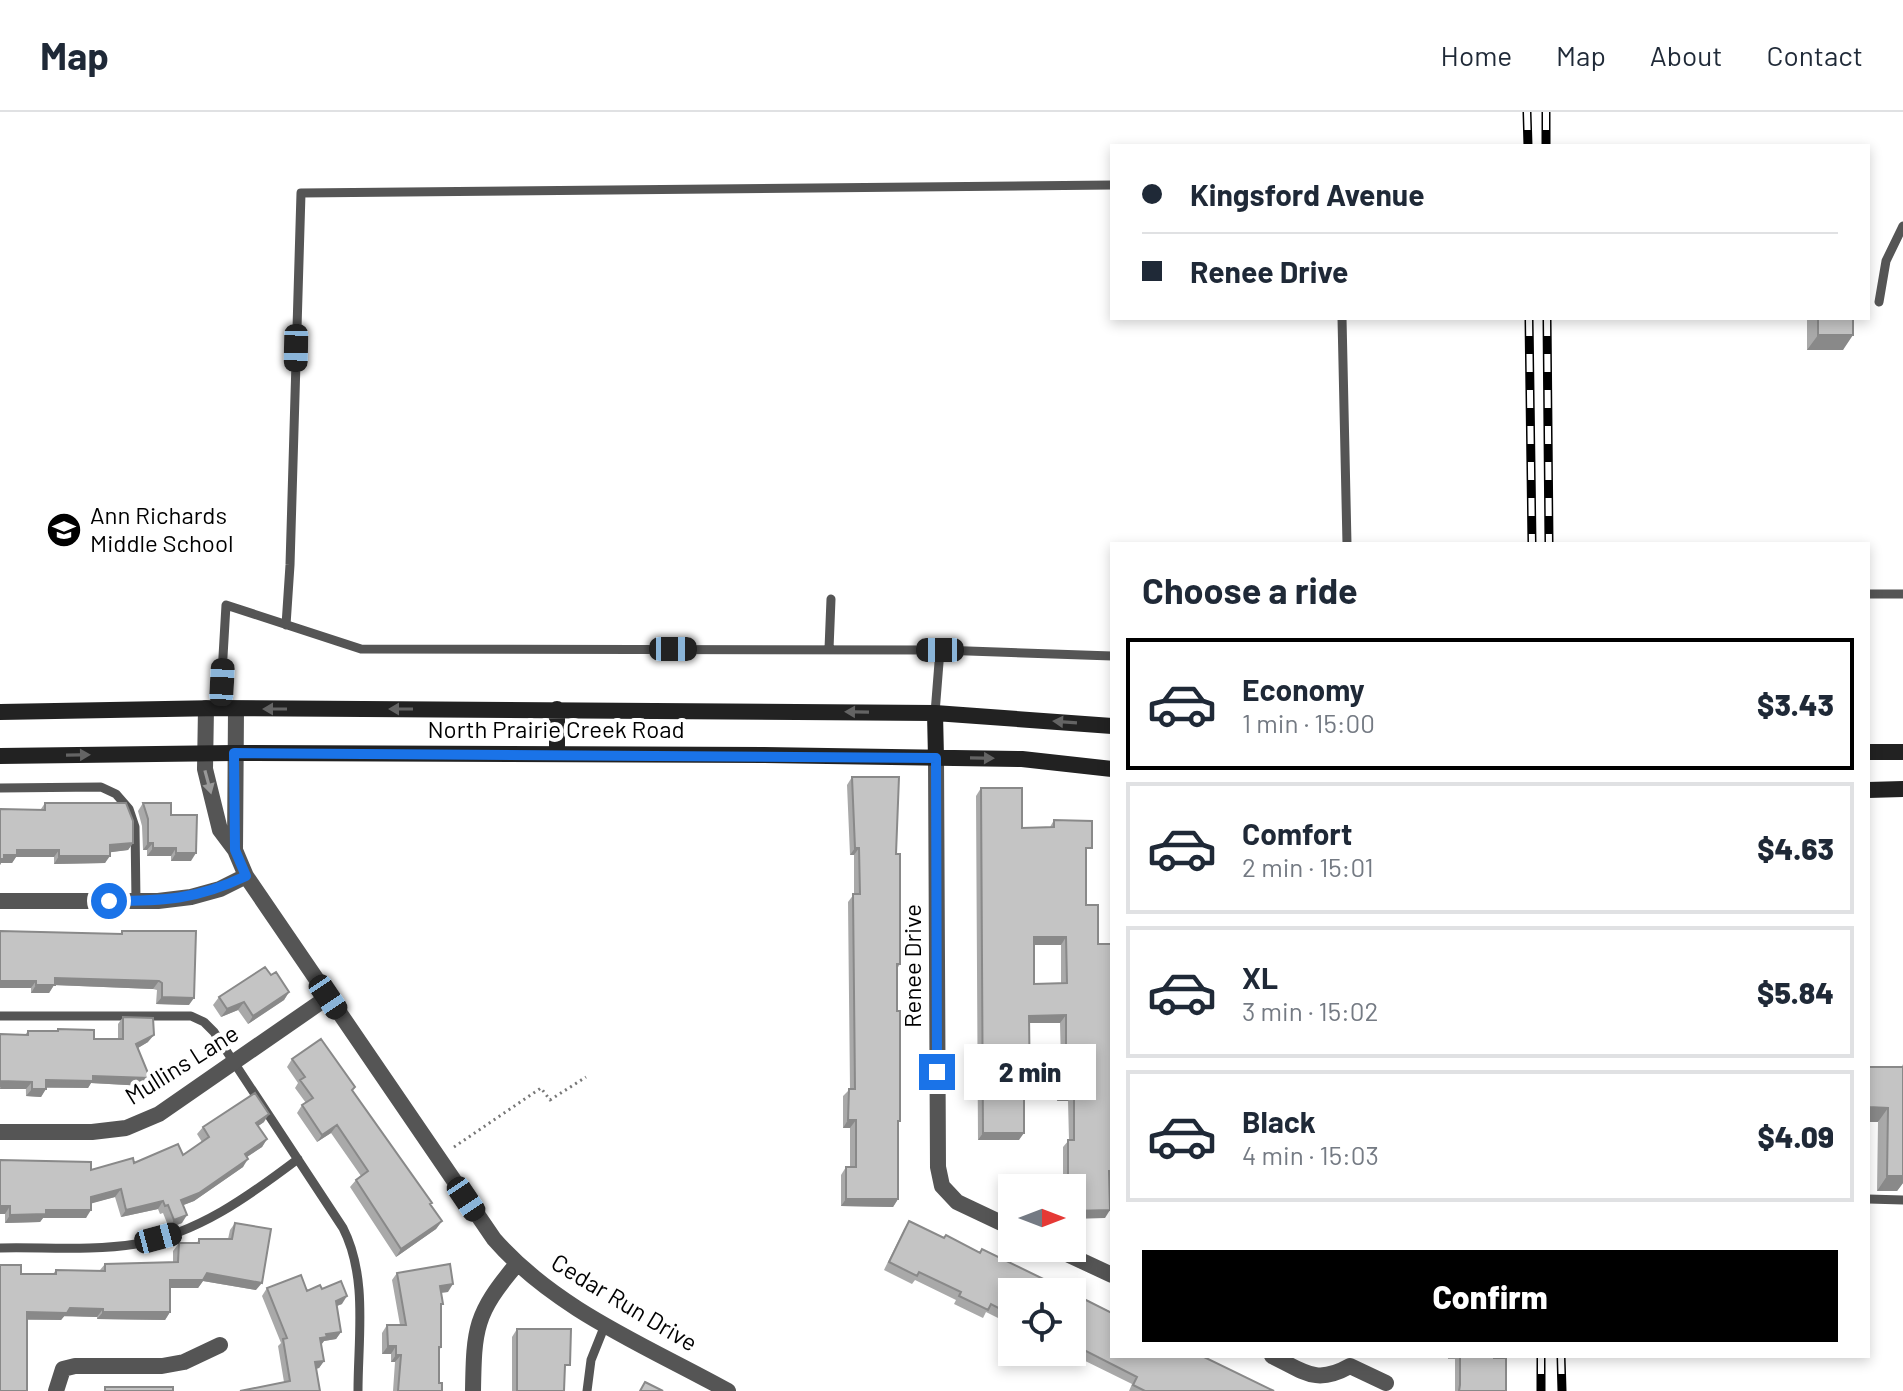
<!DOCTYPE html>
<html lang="en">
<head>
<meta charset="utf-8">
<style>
	:root { --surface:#fff; --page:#f6f6f7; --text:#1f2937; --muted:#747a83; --line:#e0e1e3; --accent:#000 }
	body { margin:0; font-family:Barlow,sans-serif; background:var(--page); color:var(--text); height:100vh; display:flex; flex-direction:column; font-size:30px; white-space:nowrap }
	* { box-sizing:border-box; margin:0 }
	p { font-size:26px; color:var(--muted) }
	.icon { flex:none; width:44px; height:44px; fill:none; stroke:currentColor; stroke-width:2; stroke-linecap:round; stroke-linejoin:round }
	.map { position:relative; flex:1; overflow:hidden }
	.side { position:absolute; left:1110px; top:430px; width:760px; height:816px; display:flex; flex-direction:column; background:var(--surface); border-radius:0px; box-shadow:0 4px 12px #0003 }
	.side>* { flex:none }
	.hud { position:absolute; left:1110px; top:32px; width:760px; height:176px; border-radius:0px; box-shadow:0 4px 12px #0003; display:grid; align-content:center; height:176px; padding:0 32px; background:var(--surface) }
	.needle { width:52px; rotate:90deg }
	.tools { position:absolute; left:998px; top:1062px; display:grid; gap:16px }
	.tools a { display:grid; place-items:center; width:88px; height:88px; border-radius:0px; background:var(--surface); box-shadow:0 4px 12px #0003; font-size:40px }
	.end { position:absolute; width:36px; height:36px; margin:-18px; border:10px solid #1a73e8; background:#fff; box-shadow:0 0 0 4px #fff }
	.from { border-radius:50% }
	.bubble { position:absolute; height:56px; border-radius:0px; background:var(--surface); box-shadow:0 4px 12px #0003; font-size:26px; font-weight:800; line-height:56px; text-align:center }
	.car { position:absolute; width:24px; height:48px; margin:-24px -12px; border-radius:10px; box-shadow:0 0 6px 2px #0007; background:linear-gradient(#222 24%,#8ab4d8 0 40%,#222 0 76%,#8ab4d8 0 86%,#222 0) }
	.hud b { display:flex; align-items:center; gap:28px; height:76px; font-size:30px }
	.hud b+b { border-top:2px solid var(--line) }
	.hud i { width:20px; height:20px; background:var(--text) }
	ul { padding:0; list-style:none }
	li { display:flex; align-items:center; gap:24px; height:132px; margin:0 16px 12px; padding:0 16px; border:4px solid var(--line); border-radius:0px }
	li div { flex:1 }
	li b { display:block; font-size:30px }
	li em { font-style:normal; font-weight:800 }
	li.selected { border-color:var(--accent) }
	li>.icon { width:72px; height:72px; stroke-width:1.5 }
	h2 { padding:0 32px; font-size:36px; line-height:96px }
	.action { display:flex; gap:16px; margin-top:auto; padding:16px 32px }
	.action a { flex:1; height:92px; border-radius:0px; background:var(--accent); color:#fff; font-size:32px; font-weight:800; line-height:92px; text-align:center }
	header { display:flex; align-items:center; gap:48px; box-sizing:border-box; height:112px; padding:0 40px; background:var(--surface); border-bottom:2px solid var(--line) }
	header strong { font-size:38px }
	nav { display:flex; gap:44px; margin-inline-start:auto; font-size:28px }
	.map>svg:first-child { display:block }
</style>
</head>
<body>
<header>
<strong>Map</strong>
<nav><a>Home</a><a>Map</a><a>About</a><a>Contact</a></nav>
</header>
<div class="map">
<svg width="1903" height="1279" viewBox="0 0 1903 1279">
	<rect width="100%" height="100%" fill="#fff"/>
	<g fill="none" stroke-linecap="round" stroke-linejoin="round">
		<path stroke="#777" stroke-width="3" stroke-dasharray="2 4" stroke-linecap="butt" d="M 454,1035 L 541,976 L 550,988 L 586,965"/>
		<path stroke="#555" stroke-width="9" d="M 1879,190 L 1886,149 L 1903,114
			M 1342,206 L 1347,432
			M 1868,482 L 1903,482
			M 286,513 L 290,453 L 301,81 L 1112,73
			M 829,537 L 831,487
			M 220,596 L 226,493 L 361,537 L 940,538 L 1112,544
			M 935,601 L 940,538
			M 0,676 L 101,675 L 116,682 L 129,697 L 135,715 L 136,789
			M 0,904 L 191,904 L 204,910 L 214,920 L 343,1116 C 368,1165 358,1226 358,1279
			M 1868,1087 L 1903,1088
			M 0,1136 C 44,1135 92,1139 136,1132 C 197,1122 249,1084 298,1047
			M 587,1279 L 591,1248 L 605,1213"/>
		<path stroke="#555" stroke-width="16" d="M 206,596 L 205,657 L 220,718 L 235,738 L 246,764 L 494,1127 C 556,1198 647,1234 728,1279
			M 936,646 L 938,1055 L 942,1074 L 957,1090 L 1012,1116
			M 235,738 L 236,597
			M 0,789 L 158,789 L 191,785 L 220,777 L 246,764
			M 0,1020 L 92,1020 L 126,1016 L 159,1002 L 328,885
			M 1054,1136 L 1112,1163
			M 1272,1244 C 1305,1260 1316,1273 1350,1254 L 1386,1271
			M 56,1279 L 63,1257 L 75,1254 L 162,1254 L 184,1250 L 220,1233
			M 473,1279 C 474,1216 475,1202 516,1153"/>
		<path stroke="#222" stroke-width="16" d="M 0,600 L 220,596 L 935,601 L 1112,614
			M 935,601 L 936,646
			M 1868,640 L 1903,640
			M 557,642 L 557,597
			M 0,644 L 234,641 L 764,643 L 1022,647 L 1112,657
			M 1868,678 L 1903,677"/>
		<g stroke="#000" stroke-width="9">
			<path id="rail" d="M 1527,0 L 1528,34
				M 1546,0 L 1546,34
				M 1529,206 L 1532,432
				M 1547,206 L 1549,432
				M 1541,1244 L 1541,1279
				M 1561,1244 L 1562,1279"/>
		</g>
		<use href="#rail" stroke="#fff" stroke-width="6" stroke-dasharray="18" stroke-linecap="butt"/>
	</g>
	<path fill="#a9a9a9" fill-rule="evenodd" d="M 1807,206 L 1853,206 L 1843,238 L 1807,238 Z
		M 852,665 L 896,742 L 900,852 L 897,857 L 898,1087 L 893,1095 L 841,1094 L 841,1063 L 846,1055 L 850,1055 L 850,1016 L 843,1016 L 843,984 L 850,977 L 848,790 L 854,782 L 854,743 L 850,743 L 847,673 Z
		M 981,676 L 1022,716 L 1050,715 L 1054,708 L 1086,744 L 1086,793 L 1098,832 L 1112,1062 L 1110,1065 L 1105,1106 L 1072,1076 L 1057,1076 L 1057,1074 L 1063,1066 L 1063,1035 L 1069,1028 L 1068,989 L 1057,989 L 1057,957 L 1061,951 L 1060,911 L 1029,911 L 1024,989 L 1019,1028 L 978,1028 L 976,684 ZM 1034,833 L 1061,833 L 1061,871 L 1034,872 Z
		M 45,691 L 133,731 L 128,738 L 110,740 L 105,751 L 54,752 L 54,745 L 16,745 L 12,751 L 1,751 L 0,753 L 0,697 L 41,697 Z
		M 143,691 L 171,703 L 191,749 L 171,749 L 171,744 L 147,744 L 147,738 L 143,738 L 142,714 L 138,699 Z
		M 122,819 L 189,893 L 156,892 L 157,878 L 153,877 L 54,873 L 49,881 L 31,881 L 31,876 L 0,876 L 120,822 Z
		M 271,863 L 289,880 L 284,888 L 248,912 L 238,898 L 221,905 L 213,893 L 219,885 Z
		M 123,905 L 148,930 L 138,936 L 150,966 L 145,974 L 91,971 L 88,976 L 46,976 L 41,985 L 26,984 L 25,923 L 28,919 L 56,919 L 58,917 L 94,927 L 118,927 L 118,912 Z
		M 292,947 L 353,979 L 442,1109 L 436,1117 L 396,1145 L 350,1075 L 356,1068 L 361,1064 L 331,1021 L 317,1030 L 297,1001 L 302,993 L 306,991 L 295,976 L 298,971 L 287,955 Z
		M 1903,952 L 1903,1071 L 1897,1079 L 1877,1079 L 1878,1010 Z
		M 264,1010 L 258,1014 L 267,1027 L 262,1035 L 247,1045 L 243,1055 L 194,1089 L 183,1093 L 182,1111 L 169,1116 L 163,1101 L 160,1102 L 158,1097 L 121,1105 L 115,1085 L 91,1091 L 86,1106 L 43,1106 L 40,1110 L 5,1111 L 5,1102 L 0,1102 L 0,1048 L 91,1058 L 183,1043 L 202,1030 L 197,1022 L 203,1015 Z
		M 909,1109 L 1012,1180 L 1012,1213 L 986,1200 L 983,1206 L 954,1192 L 956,1188 L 915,1168 L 912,1172 L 884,1158 L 904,1117 Z
		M 235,1111 L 256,1178 L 203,1169 L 198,1176 L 170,1176 L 170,1200 L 165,1208 L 97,1207 L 97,1205 L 64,1204 L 61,1208 L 27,1208 L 21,1162 L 53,1162 L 56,1158 L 100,1158 L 105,1152 L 173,1150 L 173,1139 L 179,1131 L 197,1131 L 199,1127 L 228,1127 L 230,1118 Z
		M 397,1161 L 448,1180 L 441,1181 L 441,1235 L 439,1239 L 439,1271 L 442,1279 L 393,1279 L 395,1250 L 391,1250 L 391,1242 L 382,1242 L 382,1221 L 387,1213 L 400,1213 L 392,1168 Z
		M 267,1176 L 307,1179 L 322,1177 L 342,1192 L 337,1194 L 341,1220 L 336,1227 L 324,1229 L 321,1233 L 324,1249 L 319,1256 L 316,1257 L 320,1279 L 284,1270 L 278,1234 L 281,1231 L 262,1184 Z
		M 1072,1181 L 1274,1279 L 1129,1279 L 1132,1272 L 1067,1240 L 1072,1240 Z
		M 517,1217 L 564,1261 L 564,1279 L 512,1279 L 512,1225 Z
		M 1448,1244 L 1494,1244 L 1506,1279 L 1455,1279 L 1455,1247 L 1448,1247 Z"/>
	<path fill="#898989" d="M 1818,223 L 1853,223 L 1843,238 L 1807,238 Z
		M 133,731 L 128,738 L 105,741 L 110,733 Z
		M 148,731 L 153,731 L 147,738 L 143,738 Z
		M 153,736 L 176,736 L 171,744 L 147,744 Z
		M 855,736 L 859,736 L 854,743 L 850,743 Z
		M 17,738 L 59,738 L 54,745 L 16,745 L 12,751 L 1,751 L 0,753 L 0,747 L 4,743 Z
		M 176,741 L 196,741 L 191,749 L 171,749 Z
		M 59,744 L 110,744 L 105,751 L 54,752 Z
		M 1034,825 L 1066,825 L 1061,833 L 1029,833 Z
		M 55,866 L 159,869 L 153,877 L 54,873 L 49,881 L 31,881 L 36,873 Z
		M 0,869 L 36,869 L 31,876 L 0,876 Z
		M 289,880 L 284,888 L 248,912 L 253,904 Z
		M 162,885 L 194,886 L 189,893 L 156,892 Z
		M 244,890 L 238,898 L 221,905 L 227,897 Z
		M 1066,903 L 1060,911 L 1024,911 L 1029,904 Z
		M 154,923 L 148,930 L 131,940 L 136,932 Z
		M 93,964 L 150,966 L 145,974 L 91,971 L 88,976 L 41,975 L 46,968 Z
		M 1,969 L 32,970 L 26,977 L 0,977 Z
		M 32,977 L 46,977 L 41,985 L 26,984 Z
		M 1062,981 L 1074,981 L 1068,989 L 1057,989 Z
		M 1868,995 L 1888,996 L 1878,1010 L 1868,1010 Z
		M 269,1002 L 264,1010 L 251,1019 L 256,1011 Z
		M 848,1008 L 856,1008 L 850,1016 L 843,1016 Z
		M 337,1013 L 331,1021 L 317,1030 L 322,1023 Z
		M 983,1021 L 1024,1021 L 1019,1028 L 978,1028 Z
		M 267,1027 L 262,1035 L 239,1050 L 245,1042 Z
		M 248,1047 L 243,1055 L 194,1089 L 176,1096 L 181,1088 Z
		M 1903,1061 L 1903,1071 L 1897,1079 L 1877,1079 L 1887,1064 Z
		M 121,1077 L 115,1085 L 86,1093 L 91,1085 Z
		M 846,1087 L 898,1087 L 893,1095 L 841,1094 Z
		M 163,1089 L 158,1097 L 121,1105 L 126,1098 Z
		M 0,1094 L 10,1094 L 5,1102 L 0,1102 Z
		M 46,1098 L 91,1098 L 86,1106 L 43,1106 L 40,1110 L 5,1111 L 10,1103 Z
		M 1110,1098 L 1105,1106 L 1072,1107 L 1072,1099 Z
		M 187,1103 L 182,1111 L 169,1116 L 174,1108 Z
		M 442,1109 L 436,1117 L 396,1145 L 401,1137 Z
		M 207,1161 L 262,1171 L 256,1178 L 203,1169 L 198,1176 L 165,1176 L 170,1168 Z
		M 453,1172 L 448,1180 L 435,1181 L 440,1174 Z
		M 347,1184 L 342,1192 L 331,1196 L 336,1189 Z
		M 70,1196 L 103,1197 L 97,1205 L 64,1204 Z
		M 27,1200 L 67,1201 L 61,1208 L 22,1207 Z
		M 103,1200 L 170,1200 L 165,1208 L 97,1207 Z
		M 341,1220 L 336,1227 L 324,1229 L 321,1233 L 320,1226 L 326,1222 Z
		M 388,1234 L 396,1234 L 391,1242 L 382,1242 Z
		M 396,1243 L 401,1243 L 395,1250 L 391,1250 Z
		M 324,1249 L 319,1256 L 309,1258 L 315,1250 Z"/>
	<path fill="#c4c4c4" stroke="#898989" stroke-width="2" fill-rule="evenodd" d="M 1818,206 L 1853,206 L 1853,223 L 1818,223 Z
		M 852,665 L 899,665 L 896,742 L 900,742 L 900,852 L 897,852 L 897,899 L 900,899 L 900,1009 L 898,1009 L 898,1087 L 846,1087 L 846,1055 L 856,1055 L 856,1008 L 848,1008 L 849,977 L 855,977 L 853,782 L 860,782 L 859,736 L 855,736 Z
		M 981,676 L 1022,676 L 1022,716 L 1054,715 L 1054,708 L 1092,709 L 1092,736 L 1086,736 L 1086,793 L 1098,793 L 1098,832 L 1112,832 L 1112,1059 L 1109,1059 L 1110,1098 L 1072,1099 L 1072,1076 L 1062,1076 L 1062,1066 L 1068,1066 L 1068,1028 L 1074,1028 L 1074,981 L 1062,981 L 1062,949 L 1066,949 L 1066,903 L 1029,904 L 1030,981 L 1024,981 L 1024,1021 L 983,1021 ZM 1034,825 L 1066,825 L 1067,871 L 1034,872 Z
		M 45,691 L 126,691 L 133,709 L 133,731 L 110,733 L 110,744 L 59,744 L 59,738 L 17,738 L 17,743 L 4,743 L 4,747 L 0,747 L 0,697 L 45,698 Z
		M 143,691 L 171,691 L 171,703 L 197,703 L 196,741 L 176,741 L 176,736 L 153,736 L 153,731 L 148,731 L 148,707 Z
		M 0,819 L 122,822 L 122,819 L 196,819 L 194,886 L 162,885 L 162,871 L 159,869 L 55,866 L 55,873 L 36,873 L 36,869 L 0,869 Z
		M 265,855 L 271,863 L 276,860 L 289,880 L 253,904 L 244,890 L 227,897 L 219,885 Z
		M 123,905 L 153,906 L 154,923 L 136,932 L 150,966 L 93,964 L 93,969 L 46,968 L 46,977 L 32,977 L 32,970 L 1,969 L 0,975 L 0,922 L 28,923 L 28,919 L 58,919 L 58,917 L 94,918 L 94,927 L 123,927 Z
		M 321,927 L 355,975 L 352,978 L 432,1091 L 430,1092 L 442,1109 L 401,1137 L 356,1068 L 368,1059 L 337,1013 L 322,1023 L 302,993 L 313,986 L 300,968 L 305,965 L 292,947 Z
		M 1868,955 L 1903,955 L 1903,1064 L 1887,1064 L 1888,996 L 1868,995 Z
		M 255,981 L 269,1002 L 256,1011 L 267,1027 L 245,1042 L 248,1047 L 199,1081 L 181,1088 L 187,1103 L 174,1108 L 168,1093 L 165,1094 L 163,1089 L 126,1098 L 121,1077 L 91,1085 L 91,1098 L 46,1098 L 46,1102 L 10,1103 L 10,1094 L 0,1094 L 0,1048 L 91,1050 L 91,1058 L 133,1046 L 134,1051 L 178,1032 L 183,1043 L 209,1025 L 203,1015 Z
		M 909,1109 L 944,1126 L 946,1123 L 980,1141 L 982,1137 L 1070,1180 L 1012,1180 L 1012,1203 L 991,1192 L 988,1198 L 959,1184 L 961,1180 L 919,1160 L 917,1164 L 889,1150 Z
		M 235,1111 L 271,1117 L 262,1171 L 207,1161 L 203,1168 L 170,1168 L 170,1200 L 103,1200 L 103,1197 L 70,1196 L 67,1201 L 27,1200 L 27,1279 L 0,1279 L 0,1153 L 21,1153 L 21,1162 L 56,1162 L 56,1158 L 105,1159 L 105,1152 L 178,1150 L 179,1131 L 199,1131 L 199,1127 L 232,1127 Z
		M 450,1152 L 453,1172 L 440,1174 L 443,1192 L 441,1192 L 441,1235 L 439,1235 L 439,1271 L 442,1271 L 442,1279 L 398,1279 L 401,1243 L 396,1243 L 396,1234 L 388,1234 L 387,1213 L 406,1213 L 397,1161 Z
		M 301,1163 L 307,1179 L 320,1173 L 322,1177 L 341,1169 L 347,1184 L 336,1189 L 341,1220 L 326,1222 L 327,1225 L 320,1226 L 324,1249 L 315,1250 L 320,1279 L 240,1279 L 290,1269 L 283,1227 L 287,1226 L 267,1176 Z
		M 1072,1181 L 1112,1201 L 1112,1244 L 1202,1244 L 1274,1279 L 1145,1279 L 1133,1273 L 1137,1265 L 1072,1232 Z
		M 517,1217 L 571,1217 L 570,1253 L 565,1253 L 564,1279 L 517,1279 Z
		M 1460,1244 L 1494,1244 L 1494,1246 L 1506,1246 L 1506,1279 L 1459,1279 L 1460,1273 Z
		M 645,1270 L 663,1279 L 640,1279 Z
		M 105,1275 L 173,1275 L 173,1279 L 105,1279 Z"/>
	<defs><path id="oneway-solid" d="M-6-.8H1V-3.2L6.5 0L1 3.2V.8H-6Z" transform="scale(2)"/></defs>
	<g fill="#646464">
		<use href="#oneway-solid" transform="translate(275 597) rotate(-180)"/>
		<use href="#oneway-solid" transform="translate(401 597) rotate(-180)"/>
		<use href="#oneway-solid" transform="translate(857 600) rotate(-179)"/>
		<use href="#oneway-solid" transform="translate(1065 610) rotate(-176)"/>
		<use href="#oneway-solid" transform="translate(78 643) rotate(-1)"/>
		<use href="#oneway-solid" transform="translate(982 646) rotate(1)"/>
	</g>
	<use fill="#999" href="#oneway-solid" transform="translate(208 670) rotate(75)"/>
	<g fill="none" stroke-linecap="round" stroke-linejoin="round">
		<path stroke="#1a73e8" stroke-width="10" d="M 109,789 C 163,789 196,788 246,764 L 235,738 L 234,641 L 936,646 L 937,960"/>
	</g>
	<defs>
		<g id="school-disc" transform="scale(1.8)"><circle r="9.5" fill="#000" stroke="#fff"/><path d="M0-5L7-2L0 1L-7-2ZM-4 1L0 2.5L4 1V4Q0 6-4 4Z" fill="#fff"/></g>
	</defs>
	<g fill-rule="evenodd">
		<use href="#school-disc" x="64" y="418"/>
	</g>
	<g text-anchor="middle" stroke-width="8" stroke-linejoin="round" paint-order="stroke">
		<g font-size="24" fill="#000" stroke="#fff" text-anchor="start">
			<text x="90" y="412">Ann Richards<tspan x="90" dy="28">Middle School</tspan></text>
		</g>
		<g font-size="24" fill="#000" stroke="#fff">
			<text x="556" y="626">North Prairie Creek Road</text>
			<text transform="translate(913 854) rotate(-90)" y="8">Renee Drive</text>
			<text transform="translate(182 953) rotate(-32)" y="8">Mullins Lane</text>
			<text transform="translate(624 1191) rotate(31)" y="8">Cedar Run Drive</text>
		</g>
	</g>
</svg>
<div class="tools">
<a><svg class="needle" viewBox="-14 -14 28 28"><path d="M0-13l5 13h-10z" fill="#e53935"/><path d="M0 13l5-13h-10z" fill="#747a83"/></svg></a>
<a><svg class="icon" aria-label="locate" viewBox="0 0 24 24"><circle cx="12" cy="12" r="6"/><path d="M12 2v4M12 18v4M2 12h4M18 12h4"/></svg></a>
</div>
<i class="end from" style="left:109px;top:789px"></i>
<i class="end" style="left:937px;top:960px"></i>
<div class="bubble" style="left:964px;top:932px;width:132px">2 min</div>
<i class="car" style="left:296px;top:236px;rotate:181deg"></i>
<i class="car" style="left:673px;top:537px;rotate:90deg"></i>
<i class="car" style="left:940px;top:538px;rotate:270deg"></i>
<i class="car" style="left:222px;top:570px;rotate:3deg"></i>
<i class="car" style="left:328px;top:885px;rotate:146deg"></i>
<i class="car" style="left:466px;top:1087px;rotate:146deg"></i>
<i class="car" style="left:158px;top:1126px;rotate:75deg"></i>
<div class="hud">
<b><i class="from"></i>Kingsford Avenue</b>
<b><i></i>Renee Drive</b>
</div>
<section class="side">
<h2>Choose a ride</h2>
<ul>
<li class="selected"><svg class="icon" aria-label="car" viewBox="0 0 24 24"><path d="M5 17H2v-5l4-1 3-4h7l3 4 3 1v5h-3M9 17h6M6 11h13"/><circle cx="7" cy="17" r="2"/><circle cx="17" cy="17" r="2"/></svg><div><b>Economy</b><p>1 min · 15:00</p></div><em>$3.43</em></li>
<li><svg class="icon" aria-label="car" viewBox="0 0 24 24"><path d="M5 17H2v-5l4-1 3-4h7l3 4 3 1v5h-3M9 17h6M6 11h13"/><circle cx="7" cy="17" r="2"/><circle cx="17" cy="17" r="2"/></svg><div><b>Comfort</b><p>2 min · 15:01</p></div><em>$4.63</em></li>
<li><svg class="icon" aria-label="car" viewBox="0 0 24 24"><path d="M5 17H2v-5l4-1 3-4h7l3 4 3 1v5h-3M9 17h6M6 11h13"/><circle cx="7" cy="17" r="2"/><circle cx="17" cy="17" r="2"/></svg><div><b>XL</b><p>3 min · 15:02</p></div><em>$5.84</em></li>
<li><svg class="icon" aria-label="car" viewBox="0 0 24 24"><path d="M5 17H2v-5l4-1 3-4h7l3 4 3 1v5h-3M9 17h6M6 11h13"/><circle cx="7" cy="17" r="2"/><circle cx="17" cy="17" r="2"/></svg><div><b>Black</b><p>4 min · 15:03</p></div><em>$4.09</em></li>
</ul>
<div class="action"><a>Confirm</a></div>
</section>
</div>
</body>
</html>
